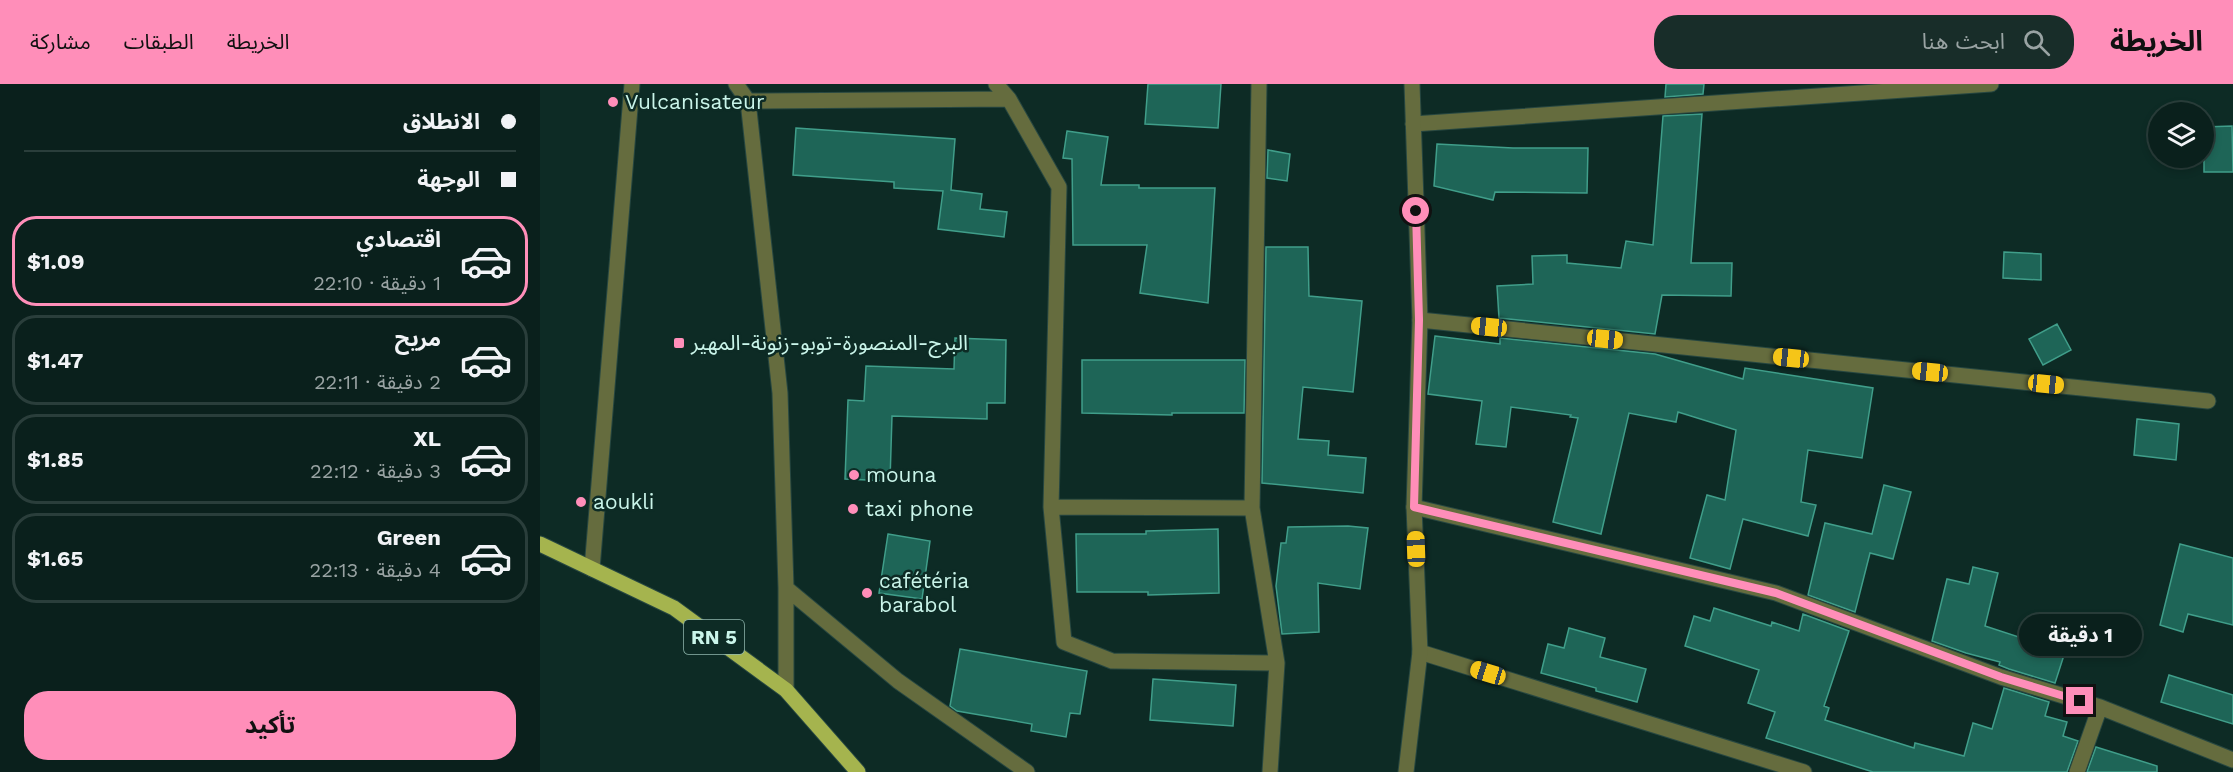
<!DOCTYPE html>
<html lang="ar">
<head>
<meta charset="utf-8">
<style>
	:root { --surface:#0a201c; --page:#182d29; --text:#f1f3f6; --muted:#99a3a3; --line:#2a3e3b; --accent:#ff8eb9 }
	body { margin:0; font-family:"Work Sans","Noto Sans Arabic",sans-serif; background:var(--page); color:var(--text); direction:rtl; height:100vh; display:flex; flex-direction:column; font-size:22px; white-space:nowrap }
	* { box-sizing:border-box; margin:0 }
	p { font-size:20px; color:var(--muted) }
	.icon { flex:none; width:33px; height:33px; fill:none; stroke:currentColor; stroke-width:2; stroke-linecap:round; stroke-linejoin:round }
	.map { position:relative; flex:1; overflow:hidden; direction:ltr }
	.panel { display:flex; flex-direction:column; background:var(--surface); width:540px }
	.panel>* { flex:none }
	.banner { display:grid; align-content:center; height:132px; padding:0 24px; background:var(--surface) }
	.tools { position:absolute; left:1608px; top:18px; display:grid; gap:12px }
	.tools a { display:grid; place-items:center; width:66px; height:66px; border-radius:50%; background:var(--surface); box-shadow:0 3px 9px #0003,0 0 0 2px var(--line); font-size:30px }
	.end { position:absolute; width:27px; height:27px; margin:-14px; border:8px solid #ff8eb9; background:#111; box-shadow:0 0 0 3px #111 }
	.from { border-radius:50% }
	.bubble { position:absolute; height:42px; border-radius:21px; background:var(--surface); box-shadow:0 3px 9px #0003,0 0 0 2px var(--line); font-size:20px; font-weight:700; line-height:42px; text-align:center; direction:rtl }
	.car { position:absolute; width:18px; height:36px; margin:-18px -9px; border-radius:8px; box-shadow:0 0 4px 2px #0007; background:linear-gradient(#f5c518 24%,#345 0 40%,#f5c518 0 76%,#345 0 86%,#f5c518 0) }
	.banner b { display:flex; align-items:center; gap:21px; height:57px; font-size:22px }
	.banner b+b { border-top:2px solid var(--line) }
	.banner i { width:15px; height:15px; background:var(--text) }
	ul { padding:0; list-style:none }
	li { display:flex; align-items:center; gap:18px; height:90px; margin:0 12px 9px; padding:0 12px; border:3px solid var(--line); border-radius:24px }
	li div { flex:1 }
	li b { display:block; font-size:22px }
	li em { font-style:normal; font-weight:700 }
	li.selected { border-color:var(--accent) }
	li>.icon { width:54px; height:54px; stroke-width:1.5 }
	.button { display:flex; gap:12px; margin-top:auto; padding:12px 24px }
	.button a { flex:1; height:69px; border-radius:24px; background:var(--accent); color:#111; font-size:24px; font-weight:700; line-height:69px; text-align:center }
	header { display:flex; align-items:center; gap:36px; box-sizing:border-box; height:84px; padding:0 30px; background:var(--accent); color:#111 }
	header strong { font-size:28px }
	nav { display:flex; gap:33px; margin-inline-start:auto; font-size:21px }
	.search { width:420px; height:54px; background:var(--page); display:flex; align-items:center; gap:15px; box-sizing:border-box; padding:0 21px; border-radius:24px; color:var(--muted); font-size:22px }
	main { display:flex; flex:1; min-height:0 }
	.map>svg:first-child { display:block }
</style>
</head>
<body>
<header>
<strong>الخريطة</strong>
<div class="search"><svg class="icon" aria-label="search" viewBox="0 0 24 24"><circle cx="10" cy="10" r="6"/><path d="M15 15l6 6"/></svg>ابحث هنا</div>
<nav><a>الخريطة</a><a>الطبقات</a><a>مشاركة</a></nav>
</header>
<main>
<div class="map">
<svg width="1693" height="688" viewBox="0 0 1693 688">
	<rect width="100%" height="100%" fill="#0d2b25"/>
	<path fill="#1e6557" stroke="#409e8a" stroke-width="1.5" d="M 608,0 L 681,0 L 678,44 L 605,40 Z
		M 1126,0 L 1164,0 L 1163,10 L 1125,13 Z
		M 1162,30 L 1151,179 L 1192,179 L 1191,212 L 1122,211 L 1115,250 L 959,234 L 957,202 L 993,200 L 992,172 L 1027,171 L 1027,179 L 1081,184 L 1086,157 L 1113,161 L 1123,32 Z
		M 1692,42 L 1693,88 L 1664,88 L 1664,43 Z
		M 256,44 L 415,55 L 411,106 L 442,110 L 440,125 L 467,128 L 464,153 L 398,145 L 403,107 L 354,104 L 354,98 L 253,91 Z
		M 527,47 L 568,53 L 561,101 L 599,101 L 599,104 L 675,104 L 668,219 L 600,209 L 607,161 L 533,161 L 532,75 L 523,74 Z
		M 897,60 L 973,64 L 1048,64 L 1047,109 L 955,108 L 953,116 L 894,102 Z
		M 728,66 L 750,70 L 747,97 L 727,94 Z
		M 726,163 L 768,163 L 769,212 L 822,217 L 813,308 L 763,303 L 758,355 L 789,357 L 788,371 L 826,374 L 823,409 L 722,399 Z
		M 1464,168 L 1501,170 L 1501,196 L 1463,194 Z
		M 1517,240 L 1531,266 L 1503,281 L 1489,255 Z
		M 895,252 L 960,260 L 960,254 L 1115,270 L 1203,295 L 1205,284 L 1333,304 L 1322,374 L 1268,366 L 1261,418 L 1276,421 L 1268,452 L 1203,435 L 1190,485 L 1150,474 L 1167,411 L 1185,416 L 1196,346 L 1138,328 L 1136,338 L 1089,329 L 1061,450 L 1013,438 L 1038,334 L 1030,333 L 1031,331 L 971,323 L 966,363 L 936,360 L 942,317 L 888,310 Z
		M 415,254 L 466,256 L 465,319 L 447,319 L 447,335 L 352,332 L 350,397 L 305,395 L 308,316 L 324,317 L 326,282 L 414,285 Z
		M 542,276 L 705,276 L 704,329 L 632,329 L 632,331 L 542,329 Z
		M 1597,335 L 1639,340 L 1636,376 L 1594,371 Z
		M 1344,401 L 1371,408 L 1353,475 L 1330,469 L 1315,528 L 1268,511 L 1285,439 L 1332,450 Z
		M 808,442 L 828,444 L 820,505 L 778,499 L 779,548 L 742,550 L 736,502 L 741,459 L 746,459 L 748,443 Z
		M 678,445 L 679,509 L 608,511 L 608,508 L 537,508 L 536,450 L 606,450 L 606,447 Z
		M 348,450 L 390,457 L 382,515 L 339,509 Z
		M 1640,460 L 1693,474 L 1693,541 L 1648,530 L 1643,548 L 1620,541 Z
		M 1433,483 L 1458,489 L 1445,542 L 1525,568 L 1515,599 L 1469,585 L 1459,581 L 1460,578 L 1426,569 L 1392,557 L 1407,495 L 1429,500 Z
		M 1174,524 L 1231,542 L 1232,538 L 1259,547 L 1263,530 L 1309,547 L 1284,622 L 1289,624 L 1285,636 L 1374,664 L 1375,659 L 1424,672 L 1433,639 L 1452,645 L 1464,604 L 1509,618 L 1505,632 L 1527,638 L 1523,652 L 1538,657 L 1527,688 L 1333,688 L 1226,654 L 1235,628 L 1208,619 L 1219,586 L 1145,562 L 1154,532 L 1170,537 Z
		M 1029,544 L 1065,554 L 1060,573 L 1106,585 L 1097,618 L 1056,607 L 1056,604 L 1001,589 L 1008,560 L 1024,564 Z
		M 420,565 L 547,587 L 540,630 L 530,629 L 526,653 L 491,647 L 492,640 L 417,627 L 410,622 Z
		M 1629,591 L 1693,611 L 1693,640 L 1621,618 Z
		M 613,595 L 696,601 L 693,642 L 610,636 Z
		M 1556,663 L 1617,682 L 1617,688 L 1547,688 Z"/>
	<g fill="none" stroke-linecap="round" stroke-linejoin="round">
		<g stroke="#274741" stroke-width="17">
			<path id="minor" d="M 196,0 L 208,17 L 240,309 L 246,504 L 246,606
				M 456,0 L 469,15 L 519,103 L 511,423 L 524,558 L 572,577 L 737,579
				M 719,0 L 712,424 L 737,579 L 730,688
				M 208,17 L 469,15
				M 873,40 L 1451,0
				M 880,236 L 1668,317
				M 511,423 L 712,424
				M 874,423 L 1236,509 L 1461,593 L 1560,623 L 1693,676
				M 52,485 L 92,0
				M 246,504 L 358,597 L 487,688
				M 880,568 L 1264,688
				M 1537,688 L 1560,623"/>
		</g>
		<g stroke="#274741" stroke-width="17">
			<path id="tertiary" d="M 866,688 L 880,568 L 874,423 L 880,236 L 872,0"/>
		</g>
		<g stroke="#274741" stroke-width="17">
			<path id="primary" d="M 0,460 L 134,524 L 246,606 L 318,688"/>
		</g>
		<use href="#minor" stroke="#656c3e" stroke-width="15"/>
		<use href="#tertiary" stroke="#656c3e" stroke-width="15"/>
		<use href="#primary" stroke="#a5b44e" stroke-width="15"/>
	</g>
	<g fill="none" stroke-linecap="round" stroke-linejoin="round">
		<path stroke="#ff8eb9" stroke-width="8" d="M 876,127 L 879,236 L 874,423 L 1236,509 L 1461,593 L 1540,617"/>
	</g>
	<g fill="#ff8eb9" stroke="#0d2b25" stroke-width="2">
		<circle cx="73" cy="18" r="6"/>
		<rect x="133" y="253" width="12" height="12" rx="3"/>
		<circle cx="314" cy="391" r="6"/>
		<circle cx="41" cy="418" r="6"/>
		<circle cx="313" cy="425" r="6"/>
		<circle cx="327" cy="509" r="6"/>
	</g>
	<g text-anchor="middle" stroke-width="5" stroke-linejoin="round" paint-order="stroke">
		<rect fill="#0d2b25" stroke="#91b8af" stroke-width="1.5" x="144" y="536" width="60" height="34" rx="4.5"/>
		<g font-size="20" font-weight="bold" fill="#caf5ea">
			<text x="174" y="560">RN 5</text>
		</g>
		<g font-size="21" fill="#caf5ea" stroke="#0d2b25" text-anchor="start">
			<text x="85" y="25">Vulcanisateur</text>
			<text x="151" y="266">البرج-المنصورة-توبو-زنونة-المهير</text>
			<text x="326" y="398">mouna</text>
			<text x="53" y="425">aoukli</text>
			<text x="325" y="432">taxi phone</text>
			<text x="339" y="504">cafétéria<tspan x="339" dy="24">barabol</tspan></text>
		</g>
	</g>
</svg>
<div class="tools">
<a><svg class="icon" aria-label="layers" viewBox="0 0 24 24"><path d="M12 4l9 5-9 5-9-5zM3 14l9 5 9-5"/></svg></a>
</div>
<i class="end from" style="left:876px;top:127px"></i>
<i class="end" style="left:1540px;top:617px"></i>
<div class="bubble" style="left:1479px;top:530px;width:123px">1 دقيقة</div>
<i class="car" style="left:949px;top:243px;rotate:276deg"></i>
<i class="car" style="left:1065px;top:255px;rotate:96deg"></i>
<i class="car" style="left:1251px;top:274px;rotate:276deg"></i>
<i class="car" style="left:1390px;top:288px;rotate:276deg"></i>
<i class="car" style="left:1506px;top:300px;rotate:96deg"></i>
<i class="car" style="left:876px;top:465px;rotate:358deg"></i>
<i class="car" style="left:948px;top:589px;rotate:287deg"></i>
</div>
<section class="panel">
<div class="banner">
<b><i class="from"></i>الانطلاق</b>
<b><i></i>الوجهة</b>
</div>
<ul>
<li class="selected"><svg class="icon" aria-label="car" viewBox="0 0 24 24"><path d="M5 17H2v-5l4-1 3-4h7l3 4 3 1v5h-3M9 17h6M6 11h13"/><circle cx="7" cy="17" r="2"/><circle cx="17" cy="17" r="2"/></svg><div><b>اقتصادي</b><p>1 دقيقة · 22:10</p></div><em>$1.09</em></li>
<li><svg class="icon" aria-label="car" viewBox="0 0 24 24"><path d="M5 17H2v-5l4-1 3-4h7l3 4 3 1v5h-3M9 17h6M6 11h13"/><circle cx="7" cy="17" r="2"/><circle cx="17" cy="17" r="2"/></svg><div><b>مريح</b><p>2 دقيقة · 22:11</p></div><em>$1.47</em></li>
<li><svg class="icon" aria-label="car" viewBox="0 0 24 24"><path d="M5 17H2v-5l4-1 3-4h7l3 4 3 1v5h-3M9 17h6M6 11h13"/><circle cx="7" cy="17" r="2"/><circle cx="17" cy="17" r="2"/></svg><div><b>XL</b><p>3 دقيقة · 22:12</p></div><em>$1.85</em></li>
<li><svg class="icon" aria-label="car" viewBox="0 0 24 24"><path d="M5 17H2v-5l4-1 3-4h7l3 4 3 1v5h-3M9 17h6M6 11h13"/><circle cx="7" cy="17" r="2"/><circle cx="17" cy="17" r="2"/></svg><div><b>Green</b><p>4 دقيقة · 22:13</p></div><em>$1.65</em></li>
</ul>
<div class="button"><a>تأكيد</a></div>
</section>
</main>
</body>
</html>
